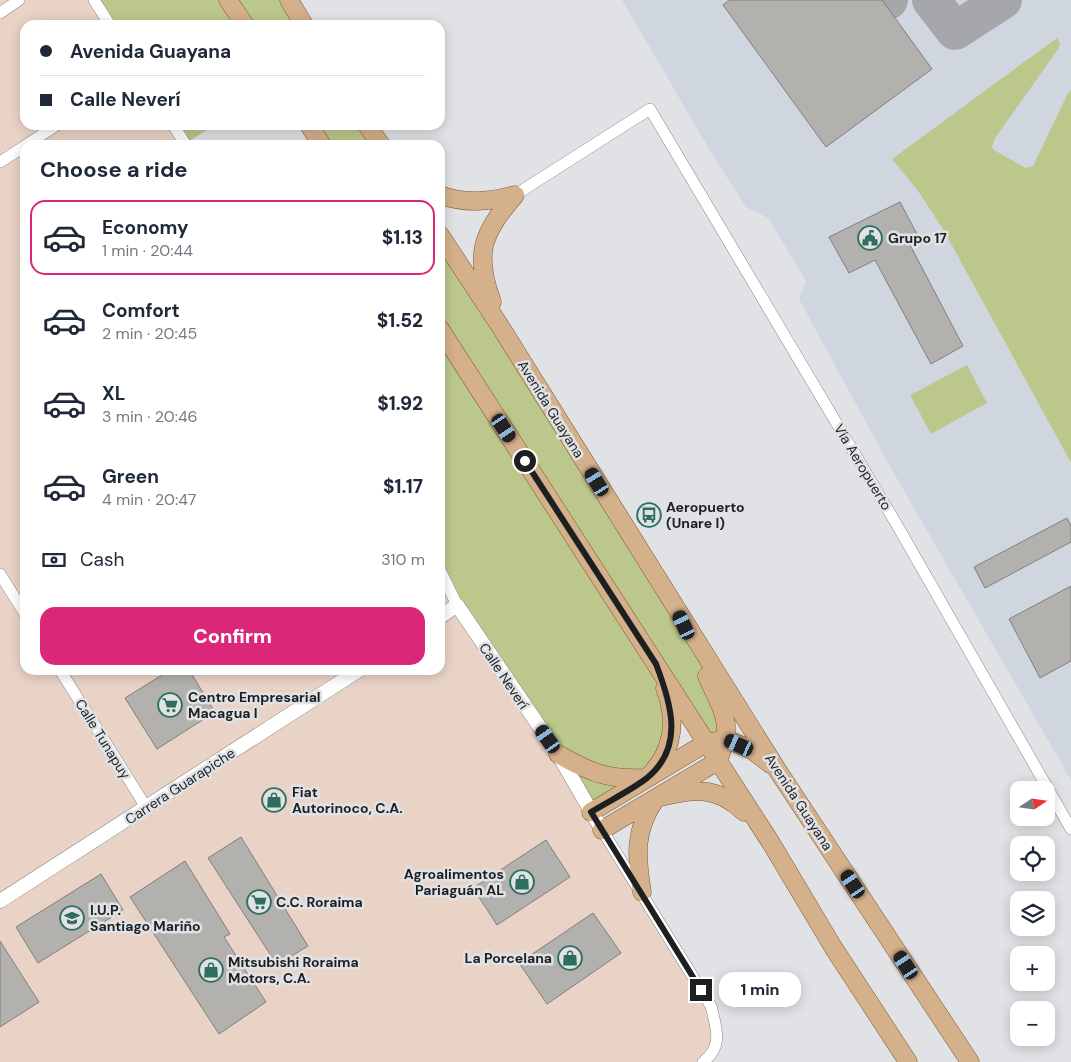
<!DOCTYPE html>
<html lang="en">
<head>
<meta charset="utf-8">
<style>
	:root { --surface:#fff; --page:#f2f2f3; --text:#1f2937; --muted:#747a83; --line:#e0e1e3; --accent:#db2777 }
	body { margin:0; font-family:"DM Sans",sans-serif; background:var(--page); color:var(--text); height:100vh; display:flex; flex-direction:column; font-size:19px; white-space:nowrap }
	* { box-sizing:border-box; margin:0 }
	p { font-size:16px; color:var(--muted) }
	.icon { flex:none; width:28px; height:28px; fill:none; stroke:currentColor; stroke-width:2; stroke-linecap:round; stroke-linejoin:round }
	.map { position:relative; flex:1; overflow:hidden }
	.details { position:absolute; left:20px; top:140px; width:425px; height:535px; display:flex; flex-direction:column; background:var(--surface); border-radius:15px; box-shadow:0 2px 12px #0003 }
	.details>* { flex:none }
	.banner { position:absolute; left:20px; top:20px; width:425px; height:110px; border-radius:15px; box-shadow:0 2px 12px #0003; display:grid; align-content:center; height:110px; padding:0 20px; background:var(--surface) }
	.needle { width:32px; rotate:77deg }
	.fabs { position:absolute; left:1010px; top:781px; display:grid; gap:10px }
	.fabs a { display:grid; place-items:center; width:45px; height:45px; border-radius:10px; background:var(--surface); box-shadow:0 2px 12px #0003; font-size:25px }
	.end { position:absolute; width:22px; height:22px; margin:-11px; border:6px solid #1e1f20; background:#fff; box-shadow:0 0 0 2px #fff }
	.from { border-radius:50% }
	.bubble { position:absolute; height:35px; border-radius:15px; background:var(--surface); box-shadow:0 2px 12px #0003; font-size:16px; font-weight:800; line-height:35px; text-align:center }
	.car { position:absolute; width:15px; height:30px; margin:-15px -8px; border-radius:6px; box-shadow:0 0 4px 1px #0007; background:linear-gradient(#222 24%,#8ab4d8 0 40%,#222 0 76%,#8ab4d8 0 86%,#222 0) }
	.banner b { display:flex; align-items:center; gap:18px; height:48px; font-size:19px }
	.banner b+b { border-top:1px solid var(--line) }
	.banner i { width:12px; height:12px; background:var(--text) }
	ul { padding:0; list-style:none }
	li { display:flex; align-items:center; gap:15px; height:75px; margin:0 10px 8px; padding:0 10px; border:2px solid transparent; border-radius:15px }
	li div { flex:1 }
	li b { display:block; font-size:19px }
	li em { font-style:normal; font-weight:800 }
	li.selected { border-color:var(--accent) }
	li>.icon { width:45px; height:45px; stroke-width:1.5 }
	h2 { padding:0 20px; font-size:22px; line-height:60px }
	.pay { display:flex; align-items:center; gap:12px; height:55px; padding:0 20px; font-size:19px }
	.pay p { margin-inline-start:auto }
	.cta { display:flex; gap:10px; margin-top:auto; padding:10px 20px }
	.cta a { flex:1; height:58px; border-radius:15px; background:var(--accent); color:#fff; font-size:20px; font-weight:800; line-height:58px; text-align:center }
	.map>svg:first-child { display:block }
</style>
</head>
<body>
<div class="map">
<svg width="1071" height="1062" viewBox="0 0 1071 1062">
	<rect width="100%" height="100%" fill="#e0e2e5"/>
	<path fill="#e9d3c6" d="M 0,0 L 94,0 L 109,25 L 25,25 L 25,125 L 172,125 L 185,145 L 25,145 L 25,670 L 440,670 L 440,572 L 711,1006 L 718,1040 L 703,1062 L 0,1062 Z"/>
	<path fill="#d0d6e0" d="M 622,0 L 1071,0 L 1071,780 L 892,470 L 799,299 L 806,281 L 768,218 L 746,207 L 712,154 Z"/>
	<path fill="#bcc88b" d="M 94,0 L 289,0 L 304,25 L 109,25 Z
		M 1057,38 L 1060,43 L 1059,48 L 995,138 L 992,147 L 994,150 L 1026,168 L 1033,166 L 1068,93 L 1071,90 L 1071,463 L 943,229 L 918,191 L 892,159 Z
		M 172,125 L 214,125 L 185,144 Z
		M 309,125 L 367,125 L 381,145 L 322,145 Z
		M 440,235 L 677,611 L 716,694 L 726,724 L 706,743 L 666,691 L 667,752 L 591,812 L 440,572 Z
		M 967,365 L 987,403 L 931,434 L 910,395 Z"/>
	<g fill="none" stroke-linecap="round" stroke-linejoin="round">
		<path stroke="#a6a7aa" stroke-width="38" d="M 931,0 L 955,31 L 1003,0
			M 888,1 L 889,0"/>
	</g>
	<path fill="#b3b1ae" stroke="#817f7c" d="M 729,0 L 882,0 L 932,69 L 826,147 L 723,5 Z
		M 900,202 L 919,238 L 909,243 L 963,346 L 931,364 L 875,260 L 849,273 L 829,237 Z
		M 1067,518 L 1071,526 L 1071,542 L 985,588 L 974,567 Z
		M 1071,586 L 1071,661 L 1040,678 L 1009,619 Z
		M 170,670 L 189,670 L 215,712 L 157,749 L 125,698 Z
		M 241,837 L 308,946 L 277,965 L 208,858 Z
		M 546,840 L 570,877 L 497,925 L 473,888 Z
		M 185,861 L 230,934 L 224,937 L 266,1002 L 219,1034 L 130,897 Z
		M 101,874 L 123,910 L 38,963 L 16,927 Z
		M 593,913 L 621,953 L 547,1004 L 519,963 Z
		M 0,941 L 39,1002 L 0,1027 Z"/>
	<g fill="none" stroke-linecap="round" stroke-linejoin="round">
		<g stroke="#85878b" stroke-width="12">
			<path id="minor" d="M 94,0 L 110,25
				M 0,13 L 19,0
				M 173,125 L 186,145
				M 26,145 L 57,125
				M 0,162 L 25,146
				M 515,195 L 650,109 L 897,525 L 1071,829
				M 440,570 L 457,605
				M 0,574 L 25,614
				M 60,670 L 146,807
				M 602,830 L 711,1006 C 716,1028 724,1046 703,1062"/>
		</g>
		<g stroke="#85878b" stroke-width="15">
			<path id="tertiary" d="M 440,617 L 457,605 L 558,754 L 602,830
				M 0,901 L 359,670"/>
		</g>
		<g stroke="#815b33" stroke-width="19">
			<path id="primary" d="M 228,0 L 245,25
				M 289,0 L 304,25
				M 309,125 L 322,145
				M 367,125 L 381,145
				M 440,195 C 466,204 488,202 515,195
				M 440,235 L 500,326 L 778,771 L 970,1062
				M 492,302 C 474,253 482,234 515,195
				M 440,329 L 771,843 L 833,947 L 908,1062
				M 558,754 C 591,773 608,780 647,778 C 673,752 678,723 665,688
				M 591,812 L 706,743 L 726,739 L 752,750 L 770,764
				M 602,830 L 718,761 L 726,739 L 726,724 L 722,709 L 707,676
				M 642,892 C 636,855 634,830 656,798 C 692,790 715,784 744,812"/>
		</g>
		<use href="#minor" stroke="#fff" stroke-width="11"/>
		<use href="#tertiary" stroke="#fff" stroke-width="14"/>
		<use href="#primary" stroke="#d4b08b" stroke-width="18"/>
	</g>
	<g fill="none" stroke-linecap="round" stroke-linejoin="round">
		<path stroke="#1e1f20" stroke-width="6" d="M 525,461 L 656,664 C 671,703 685,747 647,778 C 630,791 609,801 591,812 L 701,990"/>
	</g>
	<defs>
		<g id="civic-ring" transform="scale(1.25)"><circle r="9.5" fill="#e0e2e5" stroke="#2e6e5d" stroke-width="1.5"/><path d="M-.6-6.5H3V-4.5H.6V-3L4-1V1h2V6H-6V1h2V-1L-.6-3ZM-1.2 2.5V6h2.4V2.5Z" fill="#2e6e5d"/></g>
		<g id="bus-ring" transform="scale(1.25)"><circle r="9.5" fill="#e0e2e5" stroke="#2e6e5d" stroke-width="1.5"/><path d="M-5-6H5V4H4V6H2V4H-2V6H-4V4H-5ZM-3.5-4V0h7V-4ZM-3.5 1.2v1.5H-2V1.2ZM2 1.2v1.5H3.5V1.2Z" fill="#2e6e5d"/></g>
		<g id="supermarket-ring" transform="scale(1.25)"><circle r="9.5" fill="#e0e2e5" stroke="#2e6e5d" stroke-width="1.5"/><path d="M-6-5.5h2.5l.6 2H6L4.5 2H-2.5L-4.4-4H-6ZM-1.5 3.2a1.3 1.3 0 1 0 .1 0ZM3 3.2a1.3 1.3 0 1 0 .1 0Z" fill="#2e6e5d"/></g>
		<g id="shop-ring" transform="scale(1.25)"><circle r="9.5" fill="#e0e2e5" stroke="#2e6e5d" stroke-width="1.5"/><path d="M-5-2.5h2.3a2.7 3.5 0 0 1 5.4 0H5L5.5 6h-11ZM-1.5-2.5h3a1.5 2.3 0 0 0-3 0Z" fill="#2e6e5d"/></g>
		<g id="university-ring" transform="scale(1.25)"><circle r="9.5" fill="#e0e2e5" stroke="#2e6e5d" stroke-width="1.5"/><path d="M0-5L7-2L0 1L-7-2ZM-4 1L0 2.5L4 1V4Q0 6-4 4Z" fill="#2e6e5d"/></g>
	</defs>
	<g fill-rule="evenodd">
		<use href="#civic-ring" x="870" y="238"/>
		<use href="#bus-ring" x="649" y="515"/>
		<use href="#supermarket-ring" x="170" y="705"/>
		<use href="#shop-ring" x="274" y="800"/>
		<use href="#shop-ring" x="522" y="882"/>
		<use href="#supermarket-ring" x="259" y="902"/>
		<use href="#university-ring" x="72" y="918"/>
		<use href="#shop-ring" x="570" y="958"/>
		<use href="#shop-ring" x="211" y="970"/>
	</g>
	<g text-anchor="middle" stroke-width="5" stroke-linejoin="round" paint-order="stroke">
		<g font-size="14" font-weight="bold" fill="#1e1f20" stroke="#e0e2e5" text-anchor="start">
			<text x="888" y="243">Grupo 17</text>
			<text x="666" y="512">Aeropuerto<tspan x="666" dy="16">(Unare I)</tspan></text>
			<text x="188" y="702">Centro Empresarial<tspan x="188" dy="16">Macagua I</tspan></text>
			<text x="292" y="797">Fiat<tspan x="292" dy="16">Autorinoco, C.A.</tspan></text>
			<text x="504" y="879" text-anchor="end">Agroalimentos<tspan x="504" dy="16">Pariaguán AL</tspan></text>
			<text x="276" y="907">C.C. Roraima</text>
			<text x="90" y="915">I.U.P.<tspan x="90" dy="16">Santiago Mariño</tspan></text>
			<text x="552" y="963" text-anchor="end">La Porcelana</text>
			<text x="228" y="967">Mitsubishi Roraima<tspan x="228" dy="16">Motors, C.A.</tspan></text>
		</g>
		<g font-size="14" fill="#1e1f20" stroke="#e0e2e5">
			<text transform="translate(551 409) rotate(58)" y="5">Avenida Guayana</text>
			<text transform="translate(863 467) rotate(59)" y="5">Vía Aeropuerto</text>
			<text transform="translate(504 676) rotate(56)" y="5">Calle Neverí</text>
			<text transform="translate(103 739) rotate(58)" y="5">Calle Tunapuy</text>
			<text transform="translate(180 786) rotate(-33)" y="5">Carrera Guarapiche</text>
			<text transform="translate(799 802) rotate(57)" y="5">Avenida Guayana</text>
		</g>
	</g>
</svg>
<div class="fabs">
<a><svg class="needle" viewBox="-14 -14 28 28"><path d="M0-13l5 13h-10z" fill="#e53935"/><path d="M0 13l5-13h-10z" fill="#747a83"/></svg></a>
<a><svg class="icon" aria-label="locate" viewBox="0 0 24 24"><circle cx="12" cy="12" r="6"/><path d="M12 2v4M12 18v4M2 12h4M18 12h4"/></svg></a>
<a><svg class="icon" aria-label="layers" viewBox="0 0 24 24"><path d="M12 4l9 5-9 5-9-5zM3 14l9 5 9-5"/></svg></a>
<a>+</a>
<a>−</a>
</div>
<i class="end from" style="left:525px;top:461px"></i>
<i class="end" style="left:701px;top:990px"></i>
<div class="bubble" style="left:719px;top:972px;width:82px">1 min</div>
<i class="car" style="left:504px;top:428px;rotate:147deg"></i>
<i class="car" style="left:597px;top:482px;rotate:328deg"></i>
<i class="car" style="left:684px;top:625px;rotate:335deg"></i>
<i class="car" style="left:548px;top:739px;rotate:325deg"></i>
<i class="car" style="left:739px;top:745px;rotate:294deg"></i>
<i class="car" style="left:853px;top:884px;rotate:327deg"></i>
<i class="car" style="left:906px;top:965px;rotate:327deg"></i>
<div class="banner">
<b><i class="from"></i>Avenida Guayana</b>
<b><i></i>Calle Neverí</b>
</div>
<section class="details">
<h2>Choose a ride</h2>
<ul>
<li class="selected"><svg class="icon" aria-label="car" viewBox="0 0 24 24"><path d="M5 17H2v-5l4-1 3-4h7l3 4 3 1v5h-3M9 17h6M6 11h13"/><circle cx="7" cy="17" r="2"/><circle cx="17" cy="17" r="2"/></svg><div><b>Economy</b><p>1 min · 20:44</p></div><em>$1.13</em></li>
<li><svg class="icon" aria-label="car" viewBox="0 0 24 24"><path d="M5 17H2v-5l4-1 3-4h7l3 4 3 1v5h-3M9 17h6M6 11h13"/><circle cx="7" cy="17" r="2"/><circle cx="17" cy="17" r="2"/></svg><div><b>Comfort</b><p>2 min · 20:45</p></div><em>$1.52</em></li>
<li><svg class="icon" aria-label="car" viewBox="0 0 24 24"><path d="M5 17H2v-5l4-1 3-4h7l3 4 3 1v5h-3M9 17h6M6 11h13"/><circle cx="7" cy="17" r="2"/><circle cx="17" cy="17" r="2"/></svg><div><b>XL</b><p>3 min · 20:46</p></div><em>$1.92</em></li>
<li><svg class="icon" aria-label="car" viewBox="0 0 24 24"><path d="M5 17H2v-5l4-1 3-4h7l3 4 3 1v5h-3M9 17h6M6 11h13"/><circle cx="7" cy="17" r="2"/><circle cx="17" cy="17" r="2"/></svg><div><b>Green</b><p>4 min · 20:47</p></div><em>$1.17</em></li>
</ul>
<div class="pay"><svg class="icon" aria-label="cash" viewBox="0 0 24 24"><path d="M3 7h18v10H3z"/><circle cx="12" cy="12" r="2"/></svg>Cash<p>310 m</p></div>
<div class="cta"><a>Confirm</a></div>
</section>
</div>
</body>
</html>
